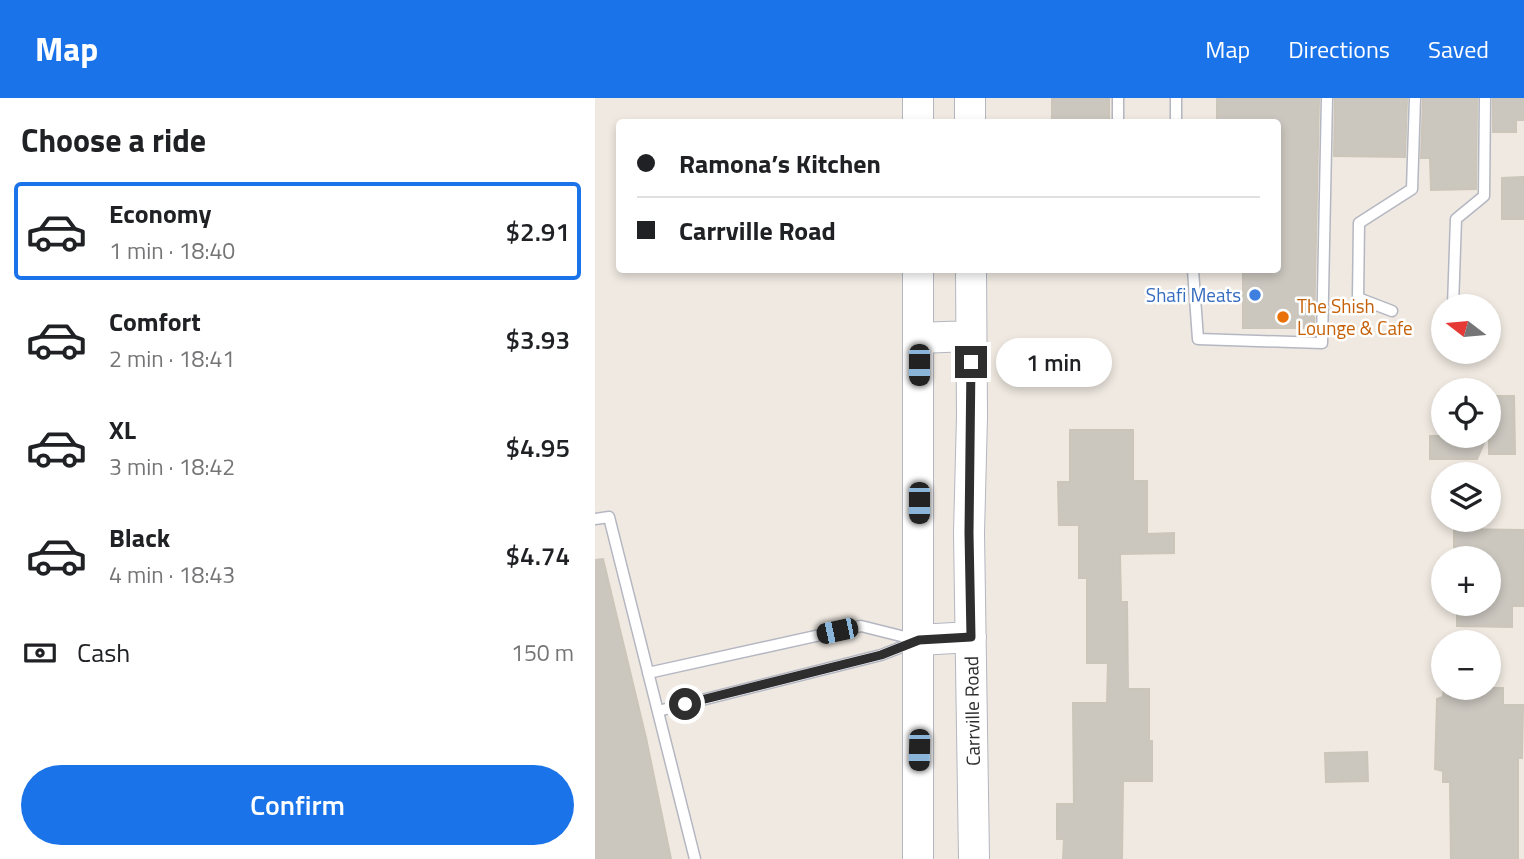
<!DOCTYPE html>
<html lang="en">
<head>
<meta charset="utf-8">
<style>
	:root { --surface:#fff; --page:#f2f2f2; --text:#202124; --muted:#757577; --line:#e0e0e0; --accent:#1a73e8 }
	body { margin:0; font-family:"Titillium Web",sans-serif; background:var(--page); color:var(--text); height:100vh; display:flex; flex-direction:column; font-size:26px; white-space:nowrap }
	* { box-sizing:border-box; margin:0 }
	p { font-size:23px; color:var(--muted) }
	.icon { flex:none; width:38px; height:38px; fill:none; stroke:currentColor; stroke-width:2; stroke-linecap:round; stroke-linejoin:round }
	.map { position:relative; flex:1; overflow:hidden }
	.sheet { display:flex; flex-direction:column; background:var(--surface); width:595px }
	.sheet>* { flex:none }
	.top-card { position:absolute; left:21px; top:21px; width:665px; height:154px; border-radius:7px; box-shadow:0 4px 10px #0003; display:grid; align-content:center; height:154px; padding:0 21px; background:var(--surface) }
	.needle { width:46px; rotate:286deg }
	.controls { position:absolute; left:836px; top:196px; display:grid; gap:14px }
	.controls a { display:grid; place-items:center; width:70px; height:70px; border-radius:50%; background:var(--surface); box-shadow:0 4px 10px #0003; font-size:35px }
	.end { position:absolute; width:32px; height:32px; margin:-16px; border:9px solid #2e2e2e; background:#fff; box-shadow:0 0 0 4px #fff }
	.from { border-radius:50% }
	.bubble { position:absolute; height:49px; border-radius:24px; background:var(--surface); box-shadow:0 4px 10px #0003; font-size:23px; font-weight:600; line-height:49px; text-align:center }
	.car { position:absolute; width:21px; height:42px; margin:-21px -10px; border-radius:9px; box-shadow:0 0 5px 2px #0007; background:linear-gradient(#222 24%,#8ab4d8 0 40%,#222 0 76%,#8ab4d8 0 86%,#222 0) }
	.top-card b { display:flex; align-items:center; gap:24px; height:66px; font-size:26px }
	.top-card b+b { border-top:2px solid var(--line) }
	.top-card i { width:18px; height:18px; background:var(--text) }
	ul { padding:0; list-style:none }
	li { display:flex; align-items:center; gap:21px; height:98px; margin:0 14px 10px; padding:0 7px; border:4px solid transparent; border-radius:7px }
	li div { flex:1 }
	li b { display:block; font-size:26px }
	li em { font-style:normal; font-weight:600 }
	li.active { border-color:var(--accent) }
	li>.icon { width:63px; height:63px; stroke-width:1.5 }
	h2 { padding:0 21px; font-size:32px; line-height:84px }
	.pay { display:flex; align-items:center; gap:18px; height:77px; padding:0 21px; font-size:26px }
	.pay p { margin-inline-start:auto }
	.button { display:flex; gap:14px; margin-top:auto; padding:14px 21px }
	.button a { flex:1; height:80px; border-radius:42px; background:var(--accent); color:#fff; font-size:28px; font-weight:600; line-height:80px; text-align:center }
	header { display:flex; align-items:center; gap:42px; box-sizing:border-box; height:98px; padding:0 35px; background:var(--accent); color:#fff }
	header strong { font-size:33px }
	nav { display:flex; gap:38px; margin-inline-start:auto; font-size:24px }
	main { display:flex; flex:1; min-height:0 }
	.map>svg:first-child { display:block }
</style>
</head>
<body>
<header>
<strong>Map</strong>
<nav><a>Map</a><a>Directions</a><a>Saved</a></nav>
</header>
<main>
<section class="sheet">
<h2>Choose a ride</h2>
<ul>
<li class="active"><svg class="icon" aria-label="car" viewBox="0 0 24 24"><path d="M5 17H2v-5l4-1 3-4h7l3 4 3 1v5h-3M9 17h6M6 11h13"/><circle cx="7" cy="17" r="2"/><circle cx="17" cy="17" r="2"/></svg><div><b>Economy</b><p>1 min · 18:40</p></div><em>$2.91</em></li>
<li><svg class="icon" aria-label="car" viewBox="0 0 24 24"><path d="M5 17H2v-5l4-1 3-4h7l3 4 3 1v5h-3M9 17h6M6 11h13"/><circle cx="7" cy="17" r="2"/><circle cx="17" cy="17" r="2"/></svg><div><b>Comfort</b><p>2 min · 18:41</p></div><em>$3.93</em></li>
<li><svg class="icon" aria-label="car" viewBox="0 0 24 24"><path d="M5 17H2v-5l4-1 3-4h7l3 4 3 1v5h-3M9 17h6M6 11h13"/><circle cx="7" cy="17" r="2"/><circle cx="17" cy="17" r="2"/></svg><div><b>XL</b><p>3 min · 18:42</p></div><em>$4.95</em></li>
<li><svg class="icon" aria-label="car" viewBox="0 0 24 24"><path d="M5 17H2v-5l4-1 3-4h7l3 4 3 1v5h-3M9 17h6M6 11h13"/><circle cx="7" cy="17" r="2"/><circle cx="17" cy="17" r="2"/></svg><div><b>Black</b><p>4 min · 18:43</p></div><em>$4.74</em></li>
</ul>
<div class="pay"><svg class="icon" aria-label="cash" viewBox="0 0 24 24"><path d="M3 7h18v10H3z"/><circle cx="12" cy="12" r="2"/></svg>Cash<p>150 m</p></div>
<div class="button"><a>Confirm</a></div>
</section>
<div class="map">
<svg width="929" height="761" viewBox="0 0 929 761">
	<rect width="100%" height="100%" fill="#efe9e1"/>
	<path fill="#cbc7bf" stroke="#cbc5ba" stroke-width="2" d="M 457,0 L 514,0 L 514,24 L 457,24 Z
		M 622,0 L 724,0 L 719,230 L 648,230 L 648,172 L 682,172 L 682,24 L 622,24 Z
		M 740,0 L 812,0 L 810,59 L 739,58 Z
		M 828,0 L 882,0 L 881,91 L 836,92 L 835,60 L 826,60 Z
		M 898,0 L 929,0 L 929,22 L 921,22 L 921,34 L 898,34 Z
		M 929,79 L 929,121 L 907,121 L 907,80 Z
		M 894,298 L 919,298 L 920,356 L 894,356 Z
		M 475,332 L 538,332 L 538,383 L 552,383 L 552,436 L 579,435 L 579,455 L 525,456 L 526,504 L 532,504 L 533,591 L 554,591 L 554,643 L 557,643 L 557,683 L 528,683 L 527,761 L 468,761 L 469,741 L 462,741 L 462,706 L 479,706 L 478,605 L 512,605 L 513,565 L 492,565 L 492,480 L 484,480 L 484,427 L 464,427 L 463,384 L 475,384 Z
		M 835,338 L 892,338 L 882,361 L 835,361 Z
		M 859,431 L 929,432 L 928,508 L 917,508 L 917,529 L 862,528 L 862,506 L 894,506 L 894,460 L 859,460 Z
		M 8,461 L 51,640 L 76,761 L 0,761 L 0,462 Z
		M 849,590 L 908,590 L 908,607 L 928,607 L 927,660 L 923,660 L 923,761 L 856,761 L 855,684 L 848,684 L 848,673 L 840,671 L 842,601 L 848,599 Z
		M 772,654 L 773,683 L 731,684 L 730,655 Z"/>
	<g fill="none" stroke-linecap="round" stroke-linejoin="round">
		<g stroke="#b4b7c1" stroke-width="13">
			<path id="service" d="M 523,24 L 523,0
				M 581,24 L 581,0
				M 598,172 L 603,241 L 727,245 L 732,0
				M 858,208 L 861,121 L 889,98 L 890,0
				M 797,213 L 763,200 L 764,125 L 817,91 L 820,0
				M 0,421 L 14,419 L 100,761
				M 53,575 L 266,528 L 322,542
				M 63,613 L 286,557 L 322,543"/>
		</g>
		<g stroke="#b4b7c1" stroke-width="32">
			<path id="secondary" d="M 323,0 L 323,24
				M 375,0 L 375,24
				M 376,172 L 377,318 L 374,435 L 379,761
				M 323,240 L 376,238
				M 324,542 L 376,539
				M 323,761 L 323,172"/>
		</g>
		<use href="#service" stroke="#fff" stroke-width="10"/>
		<use href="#secondary" stroke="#fff" stroke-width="30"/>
	</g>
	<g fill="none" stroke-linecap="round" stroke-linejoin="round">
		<path stroke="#2e2e2e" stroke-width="9" d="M 90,606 L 286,557 L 324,542 L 376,539 L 374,435 L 376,264"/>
	</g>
	<circle fill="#3f7fe0" stroke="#fff" stroke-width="2.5" cx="660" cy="197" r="7"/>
	<circle fill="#e8710a" stroke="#fff" stroke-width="2.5" cx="688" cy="219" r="7"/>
	<g text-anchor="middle" stroke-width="5" stroke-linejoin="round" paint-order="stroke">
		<g font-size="19" fill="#366cbe" stroke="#fff" text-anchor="end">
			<text x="646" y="204">Shafi Meats</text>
		</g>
		<g font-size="19" fill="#c56008" stroke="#fff" text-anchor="start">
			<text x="702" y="215">The Shish<tspan x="702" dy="22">Lounge &amp; Cafe</tspan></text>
		</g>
		<g font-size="19" fill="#2e2e2e" stroke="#fff">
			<text transform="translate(377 613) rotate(-91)" y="7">Carrville Road</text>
		</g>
	</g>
</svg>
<div class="controls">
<a><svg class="needle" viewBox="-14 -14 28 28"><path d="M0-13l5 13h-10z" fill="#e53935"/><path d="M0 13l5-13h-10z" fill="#757577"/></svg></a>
<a><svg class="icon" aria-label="locate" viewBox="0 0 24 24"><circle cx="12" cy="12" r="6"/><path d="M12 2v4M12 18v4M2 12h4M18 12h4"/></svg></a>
<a><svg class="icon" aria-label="layers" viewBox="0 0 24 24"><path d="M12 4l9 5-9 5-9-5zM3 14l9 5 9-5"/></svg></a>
<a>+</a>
<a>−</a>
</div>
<i class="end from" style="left:90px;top:606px"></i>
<i class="end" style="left:376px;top:264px"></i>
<div class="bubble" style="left:401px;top:240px;width:116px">1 min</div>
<i class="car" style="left:324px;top:267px;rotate:180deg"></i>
<i class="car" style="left:324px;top:405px;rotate:180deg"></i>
<i class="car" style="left:242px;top:533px;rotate:258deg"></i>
<i class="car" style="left:324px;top:652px;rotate:181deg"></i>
<div class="top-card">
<b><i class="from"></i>Ramona’s Kitchen</b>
<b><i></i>Carrville Road</b>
</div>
</div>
</main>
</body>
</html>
